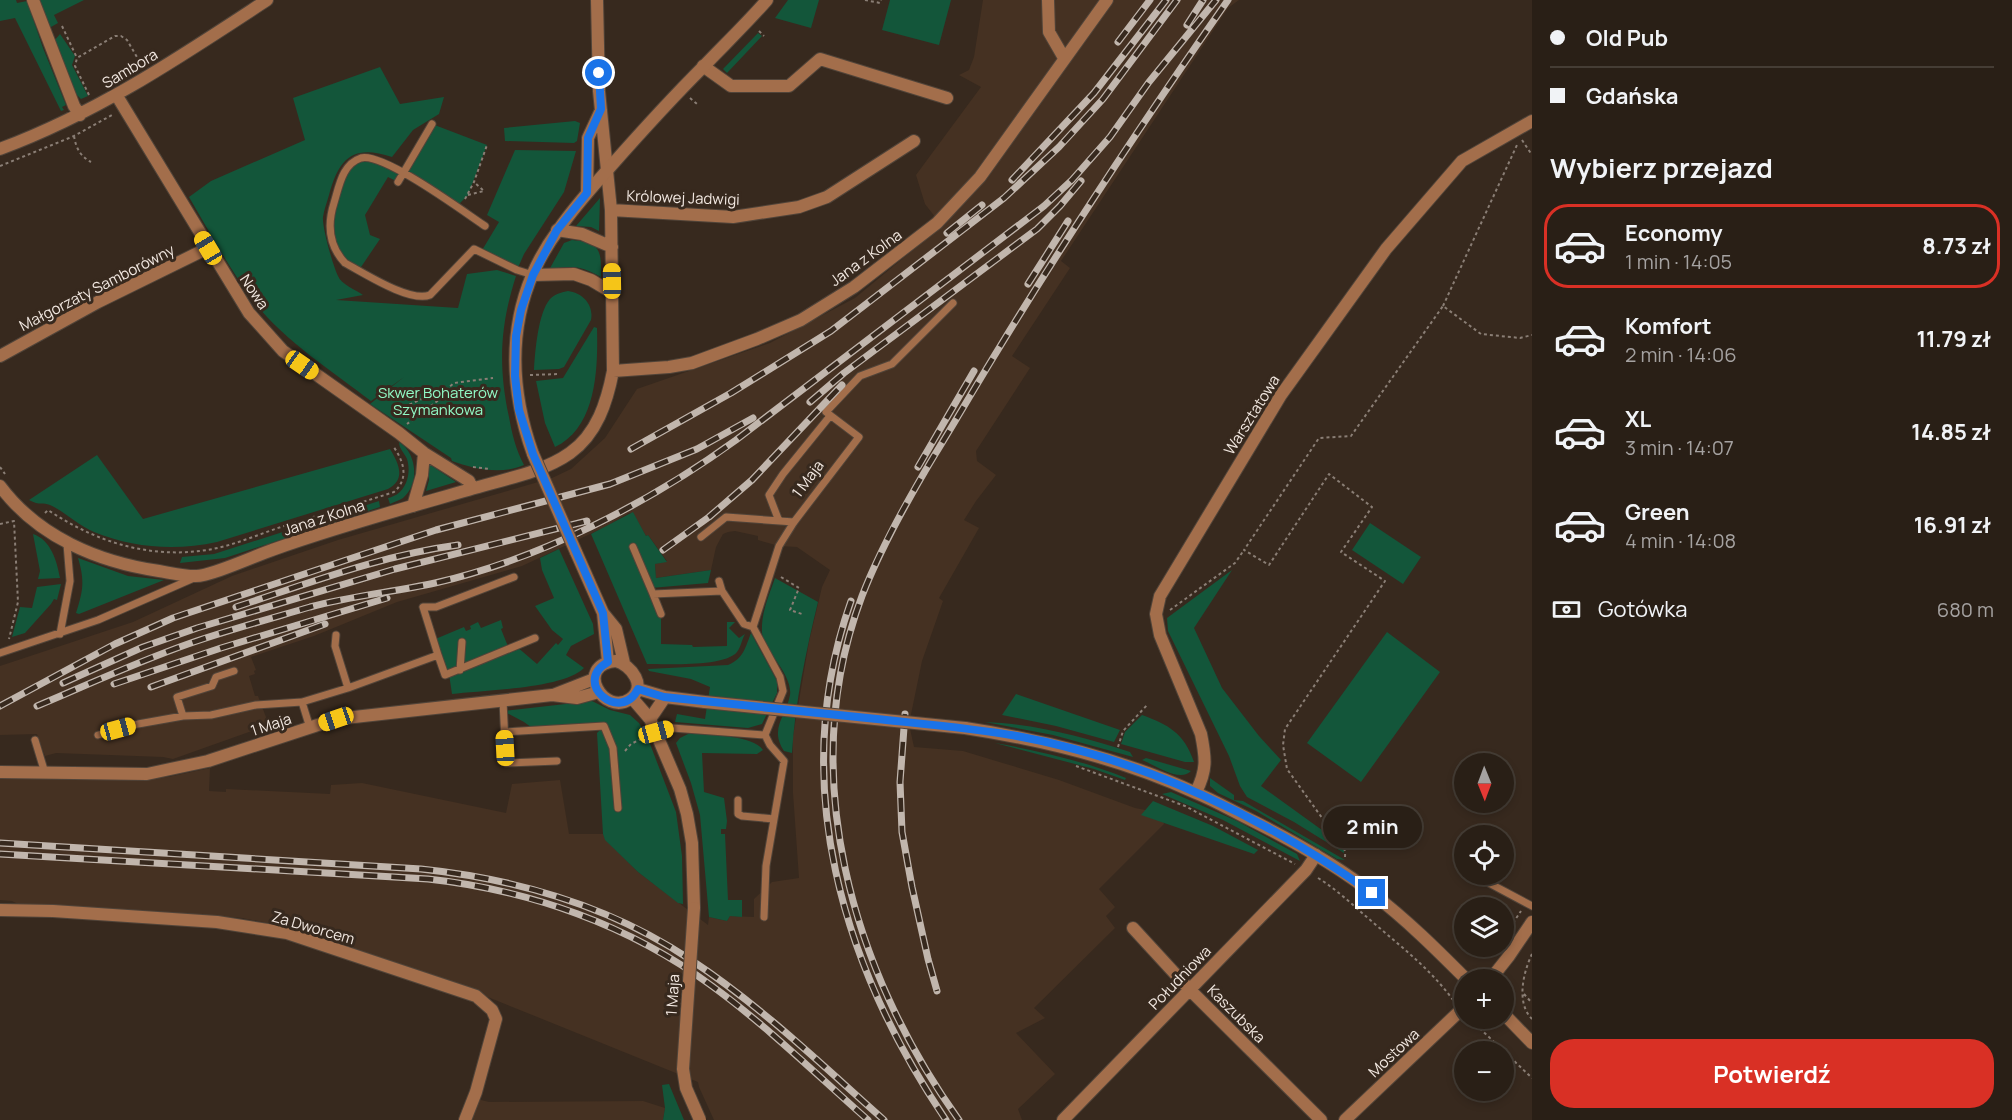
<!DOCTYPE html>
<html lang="pl">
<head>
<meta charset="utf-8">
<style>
	:root { --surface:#291f16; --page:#352c23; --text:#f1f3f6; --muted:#a5a2a1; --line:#453d35; --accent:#d93025 }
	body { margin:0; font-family:Manrope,sans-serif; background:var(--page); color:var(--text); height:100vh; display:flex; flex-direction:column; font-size:22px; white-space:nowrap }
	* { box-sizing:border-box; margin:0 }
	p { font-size:20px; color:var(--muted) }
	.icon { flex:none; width:33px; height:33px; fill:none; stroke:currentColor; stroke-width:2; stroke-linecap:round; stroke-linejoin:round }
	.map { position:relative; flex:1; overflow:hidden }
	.drawer { display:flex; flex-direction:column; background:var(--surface); width:480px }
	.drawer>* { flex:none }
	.hud { display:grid; align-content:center; height:132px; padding:0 18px; background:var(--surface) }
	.needle { width:39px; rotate:179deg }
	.fabs { position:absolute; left:1454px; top:753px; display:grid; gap:12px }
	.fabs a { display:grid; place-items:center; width:60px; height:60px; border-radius:50%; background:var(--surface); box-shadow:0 3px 9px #0003,0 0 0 2px var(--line); font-size:30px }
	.end { position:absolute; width:27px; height:27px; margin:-14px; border:8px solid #1a73e8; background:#fff; box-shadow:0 0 0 3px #fff }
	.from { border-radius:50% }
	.bubble { position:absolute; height:42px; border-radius:21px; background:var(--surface); box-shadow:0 3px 9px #0003,0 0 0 2px var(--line); font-size:20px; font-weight:700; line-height:42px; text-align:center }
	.car { position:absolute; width:18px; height:36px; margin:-18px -9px; border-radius:8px; box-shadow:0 0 4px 2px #0007; background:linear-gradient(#f5c518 24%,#345 0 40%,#f5c518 0 76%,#345 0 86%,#f5c518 0) }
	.hud b { display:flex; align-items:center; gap:21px; height:57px; font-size:22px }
	.hud b+b { border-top:2px solid var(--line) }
	.hud i { width:15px; height:15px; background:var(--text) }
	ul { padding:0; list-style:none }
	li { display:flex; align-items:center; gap:18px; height:84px; margin:0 12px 9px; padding:0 6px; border:3px solid transparent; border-radius:24px }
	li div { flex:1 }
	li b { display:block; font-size:22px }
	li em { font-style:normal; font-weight:700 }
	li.active { border-color:var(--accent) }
	li>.icon { width:54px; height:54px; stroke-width:1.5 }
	h2 { padding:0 18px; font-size:27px; line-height:72px }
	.pay { display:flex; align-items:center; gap:15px; height:66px; padding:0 18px; font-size:22px }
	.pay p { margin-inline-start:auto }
	.primary-button { display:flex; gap:12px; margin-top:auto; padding:12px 18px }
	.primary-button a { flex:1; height:69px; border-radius:24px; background:var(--accent); color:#fff; font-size:24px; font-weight:700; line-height:69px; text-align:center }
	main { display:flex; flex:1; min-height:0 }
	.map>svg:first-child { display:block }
</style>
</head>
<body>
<main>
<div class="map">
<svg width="1532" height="1120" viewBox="0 0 1532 1120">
	<rect width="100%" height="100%" fill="#37291e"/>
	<path fill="#453122" d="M 983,0 L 1239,0 L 1228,8 L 1061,261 L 1070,268 L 1012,356 L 1030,368 L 976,451 L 977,461 L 996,475 L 976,501 L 964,520 L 979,528 L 939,598 L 943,601 L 922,661 L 909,724 L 914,747 L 963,751 L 1059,780 L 1135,808 L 1161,813 L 1164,824 L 1099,889 L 1115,907 L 1106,916 L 1115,928 L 1034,1008 L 1045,1018 L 1016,1033 L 1055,1074 L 1018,1109 L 1022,1120 L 714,1120 L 699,1087 L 698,1082 L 473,991 L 295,928 L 242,918 L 154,911 L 22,906 L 12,901 L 0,900 L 0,776 L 149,778 L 168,777 L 210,768 L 209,791 L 226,792 L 226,789 L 330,794 L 331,785 L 362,783 L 506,813 L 512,784 L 560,780 L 569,834 L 603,834 L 606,840 L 638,872 L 708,925 L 709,917 L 727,921 L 730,916 L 754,917 L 754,899 L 772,882 L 799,878 L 793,793 L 793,736 L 809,642 L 822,587 L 830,570 L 797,547 L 779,546 L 758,540 L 758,536 L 735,531 L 728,532 L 723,534 L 716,547 L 711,570 L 656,578 L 655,564 L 667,561 L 648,535 L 646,536 L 633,513 L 629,513 L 605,527 L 522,566 L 397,602 L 314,636 L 251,657 L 256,670 L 254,671 L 255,674 L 249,676 L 255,696 L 258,696 L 269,725 L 173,759 L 163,757 L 56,753 L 45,756 L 37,734 L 0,735 L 0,666 L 133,622 L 232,576 L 338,540 L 552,478 L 571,469 L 605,438 L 637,389 L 770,343 L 855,298 L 942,226 L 925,204 L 916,175 L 981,87 L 959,75 L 969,70 L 974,57 Z
		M 473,1098 L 489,1102 L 643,1101 L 665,1108 L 663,1120 L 465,1120 Z"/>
	<path fill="#13563a" d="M 0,0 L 16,0 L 17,3 L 27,1 L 43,48 L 66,105 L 62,107 L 64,110 L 61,111 L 15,18 L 0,21 Z
		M 40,0 L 84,0 L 54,15 L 58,23 L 51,27 L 47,24 Z
		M 788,0 L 819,0 L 811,28 L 775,18 Z
		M 890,0 L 951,0 L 939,45 L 882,30 Z
		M 758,33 L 762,36 L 727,73 L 723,69 Z
		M 60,34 L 75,56 L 72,65 L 88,96 L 81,99 L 75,93 L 54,41 Z
		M 380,67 L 400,104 L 444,97 L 439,114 L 413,130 L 392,157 C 353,144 339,158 329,195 C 327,202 324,210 323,217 C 322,227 333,266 338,276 C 341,284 356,290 363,295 L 336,300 L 458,308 L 467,274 L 497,270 L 516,276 C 500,326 498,366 509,417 C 512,434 516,450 524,465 C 502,475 473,469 452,461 L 451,458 L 370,404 L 404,377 L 371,401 C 332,371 286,342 255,303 C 230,270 210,233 189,197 L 211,181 L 305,140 L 293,98 Z
		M 575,121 L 580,123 L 577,141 L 574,143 L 505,141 L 504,128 Z
		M 432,124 L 487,145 L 468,195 L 456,207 L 404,173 L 398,182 L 388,177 L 365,215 L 370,235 L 380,239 L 359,270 L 345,263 L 331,234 L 342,176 L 361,158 L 404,173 Z
		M 515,150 L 576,151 L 564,192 L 524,254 L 517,270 L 481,252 L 499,222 L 487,215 Z
		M 600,198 L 599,231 L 591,227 L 576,226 Z
		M 572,240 C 602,243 601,251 601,277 C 581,266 571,265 549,270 L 564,243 Z
		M 568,291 C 583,293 594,305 591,320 L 564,367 L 559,369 L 534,370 C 535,352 538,313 550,299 C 555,294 562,292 568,291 Z
		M 594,327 L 597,328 C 598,368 597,427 555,447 L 545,423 L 536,381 L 563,378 Z
		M 399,442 C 417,453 420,484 403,498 C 400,500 394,502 390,504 L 388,498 C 405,495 412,475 407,459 C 404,452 399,449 399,442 Z
		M 390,449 C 398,462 407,479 388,489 L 217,542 C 176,551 133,548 94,532 C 78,525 65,512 50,505 C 43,502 40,506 29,500 L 97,455 L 143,519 Z
		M 429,464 L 456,482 L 426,491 L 429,480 Z
		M 379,501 L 380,507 L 225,558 L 180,563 L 182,557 L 214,554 Z
		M 633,512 L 646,536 L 648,535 L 667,562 L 655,564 L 656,578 L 711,570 L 708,583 L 651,588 L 661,614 L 661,644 L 692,645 L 693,647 L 727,646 L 727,622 L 735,622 L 729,628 L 739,638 L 745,634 C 742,639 741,647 737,652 C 725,667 667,664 647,664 L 591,534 Z
		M 1370,523 L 1421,557 L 1403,584 L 1352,550 Z
		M 33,534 C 51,540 57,561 60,578 L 38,579 L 40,571 Z
		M 559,549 L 593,624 L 594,634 L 571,646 L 566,655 L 584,668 C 563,689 483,690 452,694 L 449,674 L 433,640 L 464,627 L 466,631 L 471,629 L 470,626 L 478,622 L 481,628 L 501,620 L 503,628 L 501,629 L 509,649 L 516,646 L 537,664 L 556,643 L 558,645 L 563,639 L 552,630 L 535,606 L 554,598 L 542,570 L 540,558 Z
		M 78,558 L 128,576 L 164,580 L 79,614 L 76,613 C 83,591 85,581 78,558 Z
		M 1232,570 L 1194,628 L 1222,688 L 1259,736 L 1281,760 L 1261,786 L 1333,838 L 1335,835 L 1344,850 L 1344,853 L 1294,822 L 1247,797 L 1240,786 L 1229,756 L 1168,631 L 1167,618 Z
		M 775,578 L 818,602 C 806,651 795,703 792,753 L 784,751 C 769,728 786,717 790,695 C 793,674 763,650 762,632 C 761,613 769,595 775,578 Z
		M 61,584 L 57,600 L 54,599 L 51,604 L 25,633 L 12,637 L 20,607 L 32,608 L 37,587 Z
		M 1387,632 L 1440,672 L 1361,782 L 1307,743 Z
		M 751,633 L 777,681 L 777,693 L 762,724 L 748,728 L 675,722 L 677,714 L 705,719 L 710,687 L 691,679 L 649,671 L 648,669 L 728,665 C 744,658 745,648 751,633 Z
		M 1016,694 L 1120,730 L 1114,742 L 1056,726 L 1002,715 Z
		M 592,701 L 610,710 L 630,715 L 639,723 L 647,736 L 676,812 L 682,856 L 683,904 L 678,903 L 638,872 L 605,840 L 603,834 L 597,733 L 603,727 L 535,730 L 524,722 L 503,711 Z
		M 1142,715 C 1169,725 1184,733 1194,762 L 1185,762 L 1121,744 L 1125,732 Z
		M 985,722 C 1035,724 1083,737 1130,752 L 1133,757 L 1053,735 Z
		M 690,733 C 708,735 753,735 763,750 L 757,754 L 702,753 L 704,792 L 724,798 L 727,821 L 726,829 L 721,829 L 721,834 L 725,834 L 728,900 L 742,900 L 742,917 L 730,916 L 727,921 L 709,917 L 700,815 L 691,783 L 676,743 L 680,738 Z
		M 995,743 C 1040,751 1084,761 1126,778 L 1125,780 L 1094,769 Z
		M 1146,758 L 1191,771 C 1180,783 1155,765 1142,760 Z
		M 1210,778 L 1234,795 L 1234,800 L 1243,801 L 1345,860 L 1337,859 L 1256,811 L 1218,793 L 1210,786 Z
		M 1171,792 L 1237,821 L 1297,854 L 1300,861 L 1223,820 L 1162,794 Z
		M 1153,801 L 1213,826 L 1258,850 L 1254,854 L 1141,815 Z
		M 669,1084 L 684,1120 L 663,1120 L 665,1108 L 662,1085 Z"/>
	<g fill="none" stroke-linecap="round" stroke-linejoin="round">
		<g stroke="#514439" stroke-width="9">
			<path id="service" d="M 398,182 L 432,124
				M 485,226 C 464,212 383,152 361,158 C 342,164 339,187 334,203 C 327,225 329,246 345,263 C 364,273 410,303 430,295 L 474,249 L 517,270 L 533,275
				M 779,521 L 769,495 L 783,474 L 830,416
				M 701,537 L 726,517 L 794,522
				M 633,547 L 653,594 L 722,591 L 744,624 L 753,627
				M 719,581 L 722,591
				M 653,594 L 661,614
				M 60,634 L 70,581 L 67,544
				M 336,635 L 335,646 L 348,688
				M 0,653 L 98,620 L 194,578
				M 438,655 L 445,675 L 535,638
				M 460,670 L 462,642
				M 503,701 L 506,763 L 557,761
				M 183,716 L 177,697 L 212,686 L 216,677 L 234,671
				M 310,728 L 302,702 L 348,688 L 438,655 L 423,607 L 436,607 L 514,577
				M 505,732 L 604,726 L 613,748 L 618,808
				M 656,732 L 672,728 L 765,735 L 770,745 L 784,761 L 766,866 L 764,917
				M 98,735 L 138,724 L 183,716 L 211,715 L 256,705 L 302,702
				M 765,735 L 783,691 L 780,677 L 753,627 L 779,546 L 794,522 L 859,437 L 826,412 L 860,376 L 892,364 L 953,303
				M 35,740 L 45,773
				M 738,800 L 738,814 L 742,816 L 774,819
				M 1491,874 L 1487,882 L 1532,906"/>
		</g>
		<g stroke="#514439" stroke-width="14">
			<path id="minor" d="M 33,0 L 74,106 L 80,115
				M 1048,0 L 1049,32 L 1064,58
				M 703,66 L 731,86 L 789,86 L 820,59 L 947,98
				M 117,96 L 249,313 L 283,351 L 399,433 L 424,453 L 469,481 L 472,488
				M 0,149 C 99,112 180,57 267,0
				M 587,193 L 588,138 L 601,110
				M 611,210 L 733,217 L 799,207 L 827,197 L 914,141
				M 557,230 L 582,234 L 612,247
				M 533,275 L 574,274 L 591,280 L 613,293
				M 0,356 L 98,302 L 208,248
				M 613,371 L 669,367 L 692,363 L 757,339 L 801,320 L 854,287 L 937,223 L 980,177 L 1107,0
				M 0,486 C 38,537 98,562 159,571 C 171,573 184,576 195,576 C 209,577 257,555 272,550 C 336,527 402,509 468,490 C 500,480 542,473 570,453 C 597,434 607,402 613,371 L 611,210 L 599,91 L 597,0
				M 413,506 L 422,475 L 424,453
				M 553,695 L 594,679
				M 632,698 L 650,719 L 680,789 L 687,814 L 692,843 L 694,908
				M 0,772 L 147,774 L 208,761 L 336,719 L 552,695 L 577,698 L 599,692
				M 1196,792 C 1207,770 1206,759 1201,734 L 1160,635 L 1156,614 L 1160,596 L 1281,395 L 1386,249 L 1462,161 L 1532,121
				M 0,910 L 53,911 L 217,922 L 287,933 L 476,996 L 492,1010 L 496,1019 L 476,1092 L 465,1120
				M 1133,928 L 1190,990 L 1321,1120
				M 1063,1120 L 1306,870 L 1316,855"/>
		</g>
		<g stroke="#514439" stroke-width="14">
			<path id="tertiary" d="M 533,454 C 505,376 508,297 559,229 C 575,206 593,186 611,166 C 641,132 672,98 704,66 C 725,44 747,23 767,0
				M 576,552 L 603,613 L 616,629 L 624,663
				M 603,613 L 608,662
				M 616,661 C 631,665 648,687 630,699 C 604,717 573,665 616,661 Z
				M 638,689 L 665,697 L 705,702
				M 650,719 L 665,697
				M 965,728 C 1044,740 1123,759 1196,793 C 1216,801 1234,812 1253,821 C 1295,842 1337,865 1373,894 C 1407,920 1437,950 1467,980
				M 1490,980 L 1509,956 L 1532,922
				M 1503,1013 L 1532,1043
				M 1345,1120 L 1464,1007"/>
		</g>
		<path stroke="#8a7e75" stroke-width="2" stroke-dasharray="3 3" stroke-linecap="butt" d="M 865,0 L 880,3 L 881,0
			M 62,26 L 77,58
			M 759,31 L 764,36
			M 89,95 L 75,66 L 77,58 L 115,36 L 121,36 L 127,40 L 141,64
			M 690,98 L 697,104
			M 74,136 C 76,148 80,156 91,162
			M 1522,140 L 1532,155
			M 0,166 L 74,136 L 112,115
			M 468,195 L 484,191 L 474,182
			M 465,199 L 474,182 L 487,145
			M 1443,306 L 1517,145
			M 530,375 L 560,374
			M 441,394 L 454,383 L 493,378
			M 393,412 L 435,393 L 441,394 L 440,399 L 407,424
			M 0,467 L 5,474
			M 473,467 L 489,469
			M 45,513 L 48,510 C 96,542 149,559 207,550 C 232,546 257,535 281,527 C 319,515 357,504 394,492 C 410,478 403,460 393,446
			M 0,524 L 14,521 L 18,602 L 9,639
			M 781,577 L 799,588 L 790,610 L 802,614
			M 1170,610 L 1235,563 L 1244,550
			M 1118,747 L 1123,731 L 1148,704
			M 625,751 L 631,744 L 645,737
			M 1076,766 L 1185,806 L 1295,864
			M 1345,857 C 1346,846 1339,835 1330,829 L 1287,769 L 1283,745 L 1285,729 L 1385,581 L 1341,552 L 1372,507 L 1329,474 L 1269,565 L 1244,550 L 1319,438 L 1351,436 L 1443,306 L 1481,334 L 1520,338 L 1532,335
			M 1318,878 C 1339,891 1357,909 1376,925 C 1404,949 1432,971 1453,1000
			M 1503,938 L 1521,911
			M 1532,954 C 1523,973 1516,1003 1532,1019
			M 1524,994 L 1532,1003
			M 1471,1020 L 1532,1078"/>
		<use href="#service" stroke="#a36e4b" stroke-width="7"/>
		<use href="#minor" stroke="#a36e4b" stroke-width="12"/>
		<use href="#tertiary" stroke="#a36e4b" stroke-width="12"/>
		<g stroke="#c1b6ad" stroke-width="7">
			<path id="rail" d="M 1187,25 L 1203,0
				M 1118,42 L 1150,0
				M 1012,180 L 1094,93 L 1166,0
				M 947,233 L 982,205
				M 1028,284 L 1068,221
				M 810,402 L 844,373 L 1037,229 L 1060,206 L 1081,181
				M 631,449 L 731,393 L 831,331 L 1004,198 L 1059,147 L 1103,99 L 1177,0
				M 918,467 L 974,371
				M 663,550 L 709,517 L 752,480 L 842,385
				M 851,601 C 787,782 842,966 946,1120
				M 236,607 C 309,583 382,555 458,545
				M 63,683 L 143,647 L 197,628 L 395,569 L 587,521
				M 114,684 L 221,648 L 387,598
				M 151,687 L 325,624
				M 0,706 L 115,644 L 173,618 L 436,530 L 610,484 L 697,449 L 753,418
				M 37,706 C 87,685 137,662 188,644 C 228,630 269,619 310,607 C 351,596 393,592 435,583 C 540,559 649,503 736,440 L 1044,206 L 1072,180 L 1110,137 L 1149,82 L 1216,0
				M 905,714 L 900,782 L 902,832 L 912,887 L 928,959 L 937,991
				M 0,843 L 421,869 C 517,879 610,906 691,960 C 761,1006 822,1065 884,1120
				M 0,854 L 428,879 C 530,890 629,925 712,986 C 767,1026 817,1075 868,1120
				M 959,1120 C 852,971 795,774 862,596 C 881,547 907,501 934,456 C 955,422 975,387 996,353 C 1069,233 1147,116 1228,0"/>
		</g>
		<use href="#rail" stroke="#37291e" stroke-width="4.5" stroke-dasharray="14" stroke-linecap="butt"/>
		<g stroke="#514439" stroke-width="14" stroke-linecap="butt">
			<path id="minor-bridge" d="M 694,908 L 683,1069 L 686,1088 L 700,1120"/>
		</g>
		<g stroke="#514439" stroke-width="14" stroke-linecap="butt">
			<path id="tertiary-bridge" d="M 533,454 L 576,552
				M 705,702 L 965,728"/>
		</g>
		<use href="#minor-bridge" stroke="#a36e4b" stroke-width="12"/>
		<use href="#tertiary-bridge" stroke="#a36e4b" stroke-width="12"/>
	</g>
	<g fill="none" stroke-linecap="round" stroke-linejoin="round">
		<path stroke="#1a73e8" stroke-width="8" d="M 599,73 L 601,109 L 588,138 L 587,193 L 557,230 L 533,275 L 521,310 L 516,336 L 515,376 L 519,410 L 533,454 L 603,613 L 608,662 C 571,683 621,724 638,689 L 664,697 C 735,705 806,712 877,719 C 924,724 971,728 1017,736 C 1143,759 1268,819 1372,893"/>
	</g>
	<g text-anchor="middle" stroke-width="6" stroke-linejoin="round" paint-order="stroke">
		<g font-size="15" fill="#f2e8e1" stroke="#37291e">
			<text transform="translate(130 69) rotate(-31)" y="5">Sambora</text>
			<text transform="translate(683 198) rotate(2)" y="5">Królowej Jadwigi</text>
			<text transform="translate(866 258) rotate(-36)" y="5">Jana z Kolna</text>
			<text transform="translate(97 288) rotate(-27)" y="5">Małgorzaty Samborówny</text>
			<text transform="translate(254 292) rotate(56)" y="5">Nowa</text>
			<text transform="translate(1252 415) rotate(-58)" y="5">Warsztatowa</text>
			<text transform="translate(808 479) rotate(-53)" y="5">1 Maja</text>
			<text transform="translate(324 518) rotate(-18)" y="5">Jana z Kolna</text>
			<text transform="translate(271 725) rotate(-18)" y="5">1 Maja</text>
			<text transform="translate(313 928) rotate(16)" y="5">Za Dworcem</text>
			<text transform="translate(1180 978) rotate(-46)" y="5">Południowa</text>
			<text transform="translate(673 995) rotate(-86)" y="5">1 Maja</text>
			<text transform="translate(1236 1014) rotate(45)" y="5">Kaszubska</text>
			<text transform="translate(1394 1053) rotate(-43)" y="5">Mostowa</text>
		</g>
		<g font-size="15" fill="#91fac6" stroke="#37291e">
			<text x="438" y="398">Skwer Bohaterów<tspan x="438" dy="17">Szymankowa</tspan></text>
		</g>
	</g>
</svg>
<div class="fabs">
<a><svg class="needle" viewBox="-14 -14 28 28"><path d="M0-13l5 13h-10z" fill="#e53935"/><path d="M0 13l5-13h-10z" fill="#a5a2a1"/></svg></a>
<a><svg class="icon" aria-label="locate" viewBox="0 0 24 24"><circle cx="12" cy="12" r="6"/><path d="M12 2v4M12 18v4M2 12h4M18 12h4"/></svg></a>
<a><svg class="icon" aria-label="layers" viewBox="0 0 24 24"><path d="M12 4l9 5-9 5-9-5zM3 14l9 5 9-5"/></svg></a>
<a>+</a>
<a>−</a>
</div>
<i class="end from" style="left:599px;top:73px"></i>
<i class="end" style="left:1372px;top:893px"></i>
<div class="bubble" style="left:1323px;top:806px;width:99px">2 min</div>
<i class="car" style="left:208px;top:248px;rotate:329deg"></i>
<i class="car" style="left:612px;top:281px;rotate:359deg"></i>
<i class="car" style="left:302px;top:365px;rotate:125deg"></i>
<i class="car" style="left:336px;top:719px;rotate:251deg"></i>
<i class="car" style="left:118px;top:729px;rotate:75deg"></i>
<i class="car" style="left:656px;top:732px;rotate:75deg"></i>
<i class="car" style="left:505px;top:748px;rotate:357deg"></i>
</div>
<section class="drawer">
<div class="hud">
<b><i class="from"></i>Old Pub</b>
<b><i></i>Gdańska</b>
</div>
<h2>Wybierz przejazd</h2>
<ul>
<li class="active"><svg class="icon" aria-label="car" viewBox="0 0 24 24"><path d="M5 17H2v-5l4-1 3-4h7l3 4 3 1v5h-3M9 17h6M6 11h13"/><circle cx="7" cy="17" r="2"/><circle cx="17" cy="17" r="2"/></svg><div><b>Economy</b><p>1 min · 14:05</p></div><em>8.73 zł</em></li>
<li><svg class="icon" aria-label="car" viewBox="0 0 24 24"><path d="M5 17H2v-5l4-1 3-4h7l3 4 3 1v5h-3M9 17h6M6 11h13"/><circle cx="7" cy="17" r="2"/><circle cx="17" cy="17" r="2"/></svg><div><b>Komfort</b><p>2 min · 14:06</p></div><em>11.79 zł</em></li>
<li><svg class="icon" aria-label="car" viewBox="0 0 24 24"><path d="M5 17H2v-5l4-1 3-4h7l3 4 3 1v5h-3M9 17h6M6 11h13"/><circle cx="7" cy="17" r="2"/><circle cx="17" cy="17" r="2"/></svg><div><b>XL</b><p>3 min · 14:07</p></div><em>14.85 zł</em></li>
<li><svg class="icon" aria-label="car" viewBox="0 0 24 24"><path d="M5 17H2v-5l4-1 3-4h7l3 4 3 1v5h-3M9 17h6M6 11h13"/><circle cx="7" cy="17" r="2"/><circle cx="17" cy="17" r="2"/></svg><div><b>Green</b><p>4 min · 14:08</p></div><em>16.91 zł</em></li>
</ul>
<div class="pay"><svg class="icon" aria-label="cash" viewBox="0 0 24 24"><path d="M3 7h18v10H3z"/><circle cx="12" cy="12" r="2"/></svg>Gotówka<p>680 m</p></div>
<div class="primary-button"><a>Potwierdź</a></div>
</section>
</main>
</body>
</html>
